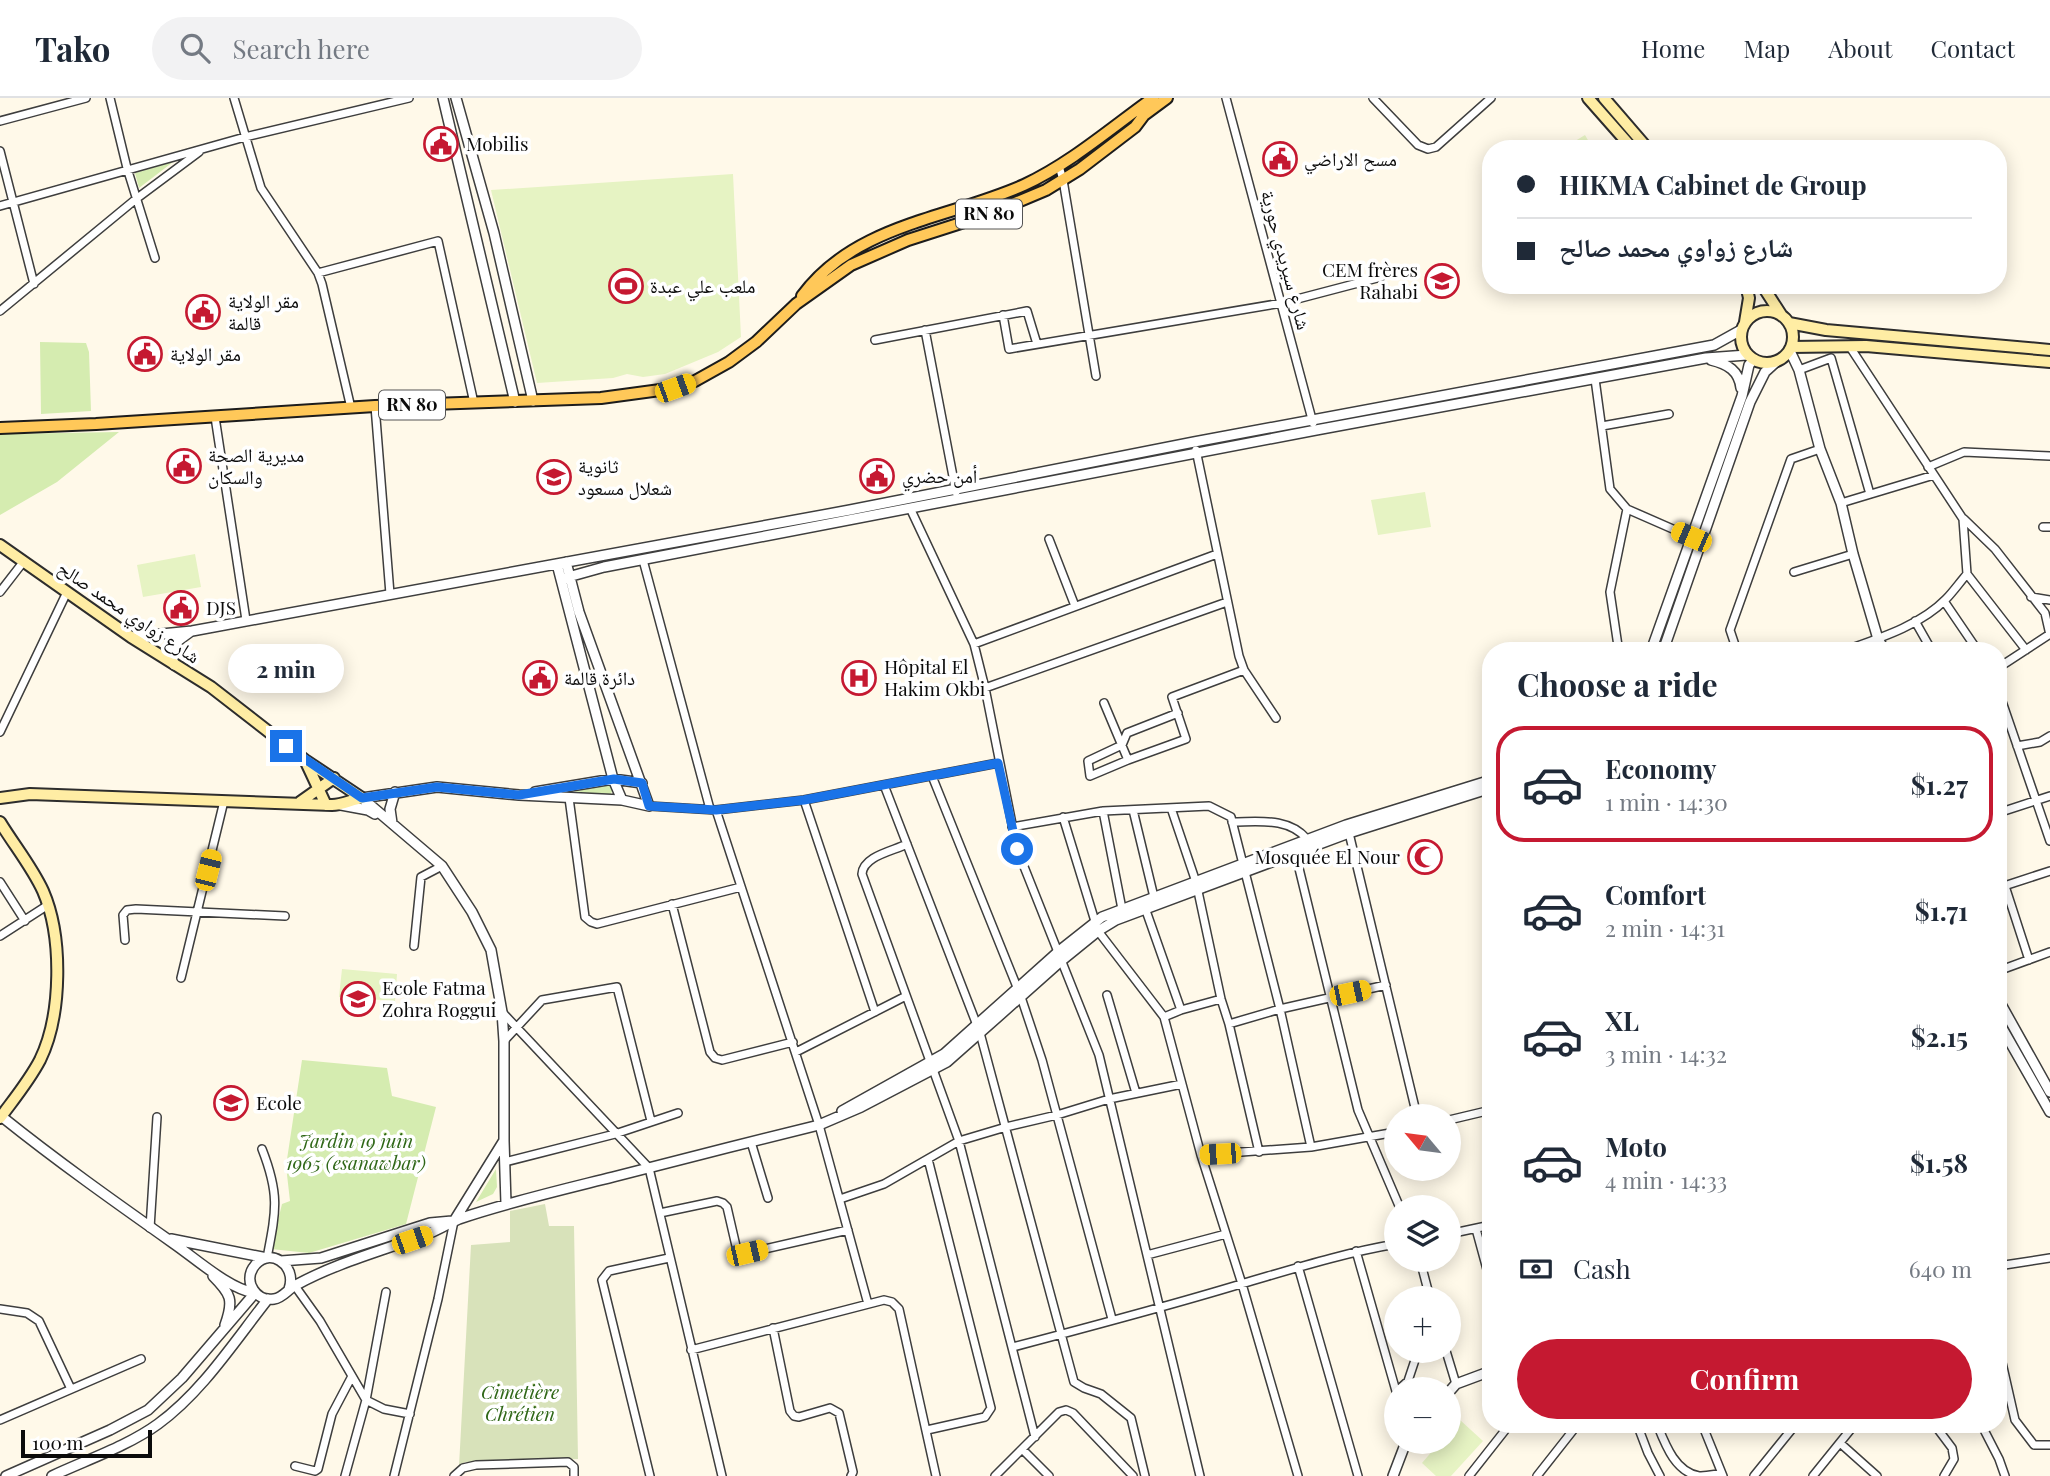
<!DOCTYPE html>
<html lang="en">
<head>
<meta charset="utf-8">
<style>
	:root { --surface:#fff; --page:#f2f2f3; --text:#1f2937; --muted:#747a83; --line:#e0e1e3; --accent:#c51931 }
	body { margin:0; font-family:"Playfair Display","Noto Naskh Arabic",serif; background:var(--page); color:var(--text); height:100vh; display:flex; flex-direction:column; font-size:26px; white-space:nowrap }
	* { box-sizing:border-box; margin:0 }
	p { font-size:23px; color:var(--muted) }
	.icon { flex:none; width:38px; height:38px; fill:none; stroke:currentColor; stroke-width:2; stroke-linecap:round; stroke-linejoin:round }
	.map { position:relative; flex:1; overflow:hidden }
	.side { position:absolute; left:1482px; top:544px; width:525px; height:791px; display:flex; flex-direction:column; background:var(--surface); border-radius:28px; box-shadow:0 4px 18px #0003 }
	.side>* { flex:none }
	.hud { position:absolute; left:1482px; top:42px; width:525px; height:154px; border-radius:28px; box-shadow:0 4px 18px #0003; display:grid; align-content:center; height:154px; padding:0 35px; background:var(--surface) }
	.needle { width:46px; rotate:299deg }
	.buttons { position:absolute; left:1384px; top:1006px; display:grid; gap:14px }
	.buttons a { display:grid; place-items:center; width:77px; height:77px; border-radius:50%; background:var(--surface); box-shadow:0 4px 18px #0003; font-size:35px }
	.scale { position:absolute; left:21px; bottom:18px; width:131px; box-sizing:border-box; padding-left:7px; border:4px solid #0b0b0b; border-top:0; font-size:19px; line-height:24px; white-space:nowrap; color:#0b0b0b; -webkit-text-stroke:5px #fff; paint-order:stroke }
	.end { position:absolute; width:32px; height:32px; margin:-16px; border:9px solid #1a73e8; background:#fff; box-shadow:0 0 0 4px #fff }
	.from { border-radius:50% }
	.bubble { position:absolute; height:49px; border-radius:24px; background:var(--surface); box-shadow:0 4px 18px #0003; font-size:23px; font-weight:700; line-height:49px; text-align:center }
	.car { position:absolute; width:21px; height:42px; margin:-21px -10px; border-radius:9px; box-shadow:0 0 5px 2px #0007; background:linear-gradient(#f5c518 24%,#345 0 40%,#f5c518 0 76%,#345 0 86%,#f5c518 0) }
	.hud b { display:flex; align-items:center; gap:24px; height:66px; font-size:26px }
	.hud b+b { border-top:2px solid var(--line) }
	.hud i { width:18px; height:18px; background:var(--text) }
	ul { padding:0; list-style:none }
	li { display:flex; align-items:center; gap:21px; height:116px; margin:0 14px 10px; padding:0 21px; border:4px solid transparent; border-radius:28px }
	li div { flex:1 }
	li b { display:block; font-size:26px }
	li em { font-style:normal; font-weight:700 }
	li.active { border-color:var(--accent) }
	li>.icon { width:63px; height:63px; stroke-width:1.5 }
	h2 { padding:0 35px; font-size:32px; line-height:84px }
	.pay { display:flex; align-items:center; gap:18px; height:77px; padding:0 35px; font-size:26px }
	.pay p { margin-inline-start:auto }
	.button { display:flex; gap:14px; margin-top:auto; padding:14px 35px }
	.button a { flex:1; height:80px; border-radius:42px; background:var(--accent); color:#fff; font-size:28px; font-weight:700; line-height:80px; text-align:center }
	header { display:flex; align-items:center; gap:42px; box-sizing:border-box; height:98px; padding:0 35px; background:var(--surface); border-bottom:2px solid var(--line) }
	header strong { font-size:33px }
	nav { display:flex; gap:38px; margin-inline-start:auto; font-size:24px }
	.search { width:490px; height:63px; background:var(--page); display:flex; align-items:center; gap:18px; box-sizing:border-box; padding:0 24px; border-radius:38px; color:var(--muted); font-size:26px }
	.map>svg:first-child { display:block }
</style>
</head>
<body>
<header>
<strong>Tako</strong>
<div class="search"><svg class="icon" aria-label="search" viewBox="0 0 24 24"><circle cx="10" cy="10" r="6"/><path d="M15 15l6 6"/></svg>Search here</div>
<nav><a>Home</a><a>Map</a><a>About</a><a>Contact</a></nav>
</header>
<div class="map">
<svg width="2050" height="1378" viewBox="0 0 2050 1378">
	<rect width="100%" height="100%" fill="#fff9e9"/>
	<path fill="#d5ecb0" d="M 173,64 L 139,90 L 135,75 Z
		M 40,244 L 86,245 L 89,254 L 91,313 L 41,316 Z
		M 119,334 L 57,384 L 0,417 L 0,336 Z
		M 609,687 L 613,692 L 610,697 L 562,696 Z
		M 302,962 L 387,970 L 392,998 L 436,1009 L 406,1126 L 309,1155 L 271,1151 L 282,1106 L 290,1103 L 286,1068 Z
		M 496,1071 L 497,1089 L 493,1096 L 476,1104 Z"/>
	<path fill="#d8e2ba" d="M 545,1106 L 549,1128 L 574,1128 L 578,1361 L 465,1364 L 459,1368 L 471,1147 L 510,1144 L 510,1113 Z"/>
	<path fill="#e6f3c3" d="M 1585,37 L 1593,51 L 1562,51 Z
		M 733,76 L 741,239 L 718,254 L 665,276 L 643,279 L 627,276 L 613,280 L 537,285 L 491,92 Z
		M 1425,394 L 1431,429 L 1378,437 L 1371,402 Z
		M 195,456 L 201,489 L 143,499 L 137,467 Z
		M 342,871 L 397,876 L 395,903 L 339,899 Z
		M 1460,1322 L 1483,1343 L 1451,1378 L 1436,1378 L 1422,1365 L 1440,1344 L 1449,1344 L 1449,1334 Z"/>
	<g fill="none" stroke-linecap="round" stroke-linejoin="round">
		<g stroke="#3e3e3e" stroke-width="10">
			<path id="minor" d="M 110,0 L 127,70 L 155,160
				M 234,0 L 261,90 L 318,175 L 322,186 L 351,310
				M 1226,0 L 1313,325
				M 1373,0 L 1418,47 L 1428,51 L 1436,49 L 1491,0
				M 0,23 L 86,0
				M 0,53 L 34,186
				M 1059,68 L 1063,82 L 1096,278
				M 0,108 L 245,39 L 409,0
				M 318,175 L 438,143 L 474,305
				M 0,213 L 136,101 L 199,54
				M 1003,217 L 1009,251 L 1282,205 L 1381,179
				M 925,232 L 956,394
				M 875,242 L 1027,213 L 1037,246
				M 1799,272 L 1831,260 L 1870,396
				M 1595,281 L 1610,391 L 1627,411 L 1691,439
				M 375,308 L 390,496
				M 215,319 L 246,522
				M 1602,328 L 1669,316
				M 1196,352 L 1239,558 L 1244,572 L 1276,620
				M 1928,369 L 1964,354 L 2050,358
				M 1841,405 L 1934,377
				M 910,410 L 974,546 L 985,590 L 1017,751 L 1099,957 L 1200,1378
				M 1964,421 L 1995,451 L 2045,515 L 2050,537
				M 2043,429 L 2050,429
				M 1049,441 L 1075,508
				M 643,462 L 710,711
				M 1794,474 L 1853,456
				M 1967,476 L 2026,552
				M 0,494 L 24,463
				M 2031,499 L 2050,502
				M 1944,503 L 1978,553
				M 1915,523 L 1932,553
				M 974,546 L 1217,456
				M 1618,548 L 1610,494 L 1627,411
				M 1737,553 L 1730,532 L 1791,361 L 1820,351
				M 1843,553 C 1877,541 1920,528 1946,501 C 1953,494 1960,484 1967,476 L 1963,421 L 1850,249
				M 1998,570 L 2050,536
				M 985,590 L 1227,504
				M 1998,592 L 2050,743
				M 1104,605 L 1128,662
				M 1178,615 L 1127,635 L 1122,647 L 1088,663 L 1090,678 L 1128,662 L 1186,641 L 1172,599 L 1244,572
				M 0,634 L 67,494
				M 2017,648 L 2040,644 L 2050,638
				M 932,678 L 1021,899 L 1042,962 L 1112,1221
				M 884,687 L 980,935 L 1074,1284 L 1084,1290 L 1101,1296 L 1131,1320 L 1145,1378
				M 569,700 L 585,819 L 591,824 L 597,826 L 741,789
				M 804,702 L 875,914
				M 649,708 L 716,712 L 804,702 L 998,665
				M 1171,710 L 1196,784 L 1221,901 L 1229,926 L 1259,1054
				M 716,712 L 819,1027 L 868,1206
				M 1133,712 L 1154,799
				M 1103,713 L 1122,811
				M 1998,715 L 2050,698
				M 1063,719 L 1098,833 L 1164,919 L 1201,1057 L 1242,1186 L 1298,1378
				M 1232,724 C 1259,724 1288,719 1307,741
				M 1012,729 L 1103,713 L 1209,708 L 1231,719 L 1280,911 L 1311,1049
				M 1349,735 L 1417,1018
				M 907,746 C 893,753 863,758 862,776 L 959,1043 L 1035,1339
				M 1295,754 L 1358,1012 L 1400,1110
				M 0,784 L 25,823
				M 2005,788 L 2029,862
				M 1998,790 L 2050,773
				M 672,806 L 710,954 L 715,960 L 722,962 L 793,944
				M 1144,807 L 1181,912
				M 0,838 L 48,807
				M 125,842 L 123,817 L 127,812 L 136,811 L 285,818
				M 414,848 L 421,779 L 442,768
				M 1998,873 L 2050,854
				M 181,880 L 224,703
				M 1107,897 L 1136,995
				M 502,914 L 649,1070 L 722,1378
				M 1164,919 L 1181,912 L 1221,901
				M 1229,926 L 1280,911 L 1386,887
				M 504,943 L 542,902 L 617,889 L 651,1023
				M 796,954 L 906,898
				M 1449,1022 L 1491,1012
				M 751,1044 L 768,1100
				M 262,1051 C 280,1097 276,1113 267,1160
				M 1201,1057 L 1311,1049 L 1396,1034
				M 505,1064 L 615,1036 L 678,1015
				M 840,1101 L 884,1086 L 959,1043 L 1006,1029 L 1057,1017 L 1109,1001 L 1182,986
				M 660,1115 L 717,1103 L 723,1105 L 727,1109 L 736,1148 L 740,1154 L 747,1155 L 848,1132
				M 150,1130 L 157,1019
				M 1476,1131 L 1491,1186
				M 1449,1136 L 1491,1127
				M 1356,1153 L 1396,1293
				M 1147,1157 L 1226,1136
				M 1420,1162 L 1430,1200
				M 1298,1168 L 1358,1378
				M 1998,1168 L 2050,1160
				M 295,1188 L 320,1223 L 366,1302 L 384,1311 L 410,1316
				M 0,1211 L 27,1215 L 39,1223 L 71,1291
				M 773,1230 L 790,1313 L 794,1318 L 799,1319 L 830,1310 L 839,1315 L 853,1374 L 851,1378
				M 1998,1247 L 2015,1322 L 2034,1347 L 2050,1347
				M 1013,1249 C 1089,1229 1165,1209 1241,1186 C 1293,1171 1343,1155 1396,1146
				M 691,1252 L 884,1202 L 892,1204 L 899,1211 L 936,1378
				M 1446,1253 L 1456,1286
				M 1398,1292 L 1408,1283 L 1418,1253
				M 0,1322 L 141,1261
				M 1637,1326 L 1648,1355 L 1660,1378
				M 1657,1326 C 1665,1346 1675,1374 1699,1378 C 1706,1378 1715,1376 1722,1376
				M 1702,1326 L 1723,1378
				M 1934,1326 L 1952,1350 L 1954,1361 L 1944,1378
				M 1981,1326 L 1999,1361 L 2005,1378
				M 927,1332 L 985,1319 L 991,1310 L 928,1061
				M 1840,1345 L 1877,1378
				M 1022,1351 L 1049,1378
				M 295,1368 L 315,1373 L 318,1371 L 332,1316 L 351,1280
				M 345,1378 L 366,1302 L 386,1194
				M 394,1378 L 438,1201 L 454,1123
				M 454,1378 L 463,1370 L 476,1367 L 568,1364 L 574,1369 L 574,1378
				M 650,1378 L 602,1182 L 609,1173 L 669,1160
				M 995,1378 L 1059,1314 L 1066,1312 L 1073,1315 L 1133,1378
				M 1469,1378 L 1510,1326
				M 1537,1378 L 1578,1326
				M 1754,1378 L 1796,1326
				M 1813,1378 L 1855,1326"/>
		</g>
		<g stroke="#3e3e3e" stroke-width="12">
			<path id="tertiary" d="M 443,0 L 515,304
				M 456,0 L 494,135 L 533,303
				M 1790,253 L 1799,272 L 1820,351 L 1841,405 L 1853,456 L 1878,541 L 1885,553
				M 1711,262 C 1728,266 1739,273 1741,290
				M 557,466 L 613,681 L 622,702
				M 561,481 L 604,469 L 1316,332 L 1706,260 L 1747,257
				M 131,539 L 192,533 L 850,412 L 1194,344 L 1714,247 L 1741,232
				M 1651,553 L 1742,298 L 1749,267 L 1753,262
				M 1663,553 L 1750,304 L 1765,274 L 1776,264
				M 174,567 L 171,553 L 179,542 L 190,534
				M 535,694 L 613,681 L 642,685
				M 362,700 L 437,689 L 519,697 L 622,702 L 649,708 L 579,514 L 566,464
				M 362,700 L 442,768 L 472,814 L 491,852 L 502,914 L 504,943 L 504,1043 L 506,1106
				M 341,707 L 368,712 L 375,716
				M 392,725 L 390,711 L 395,694
				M 1998,901 L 2050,994
				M 1998,923 L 2050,1014
				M 842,1013 L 944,956 L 1059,853 L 1102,819 L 1346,727 L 1491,682
				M 1,1018 C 57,1063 115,1104 173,1145 C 195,1160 229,1191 255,1195 L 182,1280 L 148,1312 L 110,1332 L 6,1378
				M 454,1123 L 503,1044
				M 171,1141 L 267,1160
				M 281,1163 L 321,1160 L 430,1125 L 452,1123
				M 213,1178 C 231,1196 234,1202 225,1227
				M 289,1191 C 298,1166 267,1147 253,1170 C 244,1184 256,1204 274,1201 C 283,1200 288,1191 296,1187 C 338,1164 385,1152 430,1135 C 440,1131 449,1125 459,1121 C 509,1104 561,1092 613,1079 C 682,1061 750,1044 819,1027 L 861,1009 L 947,964 L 1061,863 L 1098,833 L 1116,822 L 1349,735 L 1491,690
				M 1449,1294 L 1456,1286 L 1491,1273
				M 52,1378 C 86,1362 128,1348 158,1326 C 202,1294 234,1244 268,1201
				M 1393,1378 L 1406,1344"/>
		</g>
		<g stroke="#2d2d2d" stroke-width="14">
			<path id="secondary" d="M 1588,0 L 1633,51
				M 1604,0 L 1648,51
				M 1762,187 L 1782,218
				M1741 239a26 26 0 1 1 52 0a26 26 0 1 1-52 0Z
				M 1745,224 L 1749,200 L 1746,187
				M 1789,225 L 1826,232 L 2050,252
				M 1791,249 L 1866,248 L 2050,264
				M 0,447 L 131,539 L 211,589 L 305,662 L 362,700
				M 305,662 L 326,707
				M 0,700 L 30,696 L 332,707 C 342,707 351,702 362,700
				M 300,704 L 334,680
				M 0,724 C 14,747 32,769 43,793 C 63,839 62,917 40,962 C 29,983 14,1001 0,1020"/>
		</g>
		<g stroke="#1c1c1c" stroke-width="14">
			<path id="primary" d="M 802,198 C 855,126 948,121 1024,87 C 1071,65 1111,30 1153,0
				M 0,330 L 96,326 L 375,308 L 601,300 L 675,290 L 695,283 L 729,264 L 756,244 L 796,206 L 851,167 L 908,142 L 989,116 L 1046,92 L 1080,71 L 1135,29 L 1144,17 L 1167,0"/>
		</g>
		<use href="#minor" stroke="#fff" stroke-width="7"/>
		<use href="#tertiary" stroke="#fff" stroke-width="9"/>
		<use href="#secondary" stroke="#ffeda4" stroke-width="10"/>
		<use href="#primary" stroke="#ffc859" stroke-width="10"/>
	</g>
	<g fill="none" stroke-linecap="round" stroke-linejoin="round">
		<path stroke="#1a73e8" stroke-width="9" d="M 286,648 L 362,700 L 437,689 L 519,697 L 614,681 L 642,685 L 649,708 L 716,712 L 804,702 L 998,665 L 1017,751"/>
	</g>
	<defs>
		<g id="civic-ring" transform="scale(1.75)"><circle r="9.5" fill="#fff" stroke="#c51931" stroke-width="1.5"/><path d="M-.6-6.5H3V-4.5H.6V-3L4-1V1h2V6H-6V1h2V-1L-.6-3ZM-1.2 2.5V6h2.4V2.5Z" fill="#c51931"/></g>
		<g id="school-ring" transform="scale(1.75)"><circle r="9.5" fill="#fff" stroke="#c51931" stroke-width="1.5"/><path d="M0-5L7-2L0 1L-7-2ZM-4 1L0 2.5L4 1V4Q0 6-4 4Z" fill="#c51931"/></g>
		<g id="stadium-ring" transform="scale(1.75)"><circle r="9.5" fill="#fff" stroke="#c51931" stroke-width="1.5"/><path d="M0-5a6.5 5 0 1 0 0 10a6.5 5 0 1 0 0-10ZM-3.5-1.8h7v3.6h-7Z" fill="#c51931"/></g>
		<g id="hospital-ring" transform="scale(1.75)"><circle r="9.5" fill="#fff" stroke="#c51931" stroke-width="1.5"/><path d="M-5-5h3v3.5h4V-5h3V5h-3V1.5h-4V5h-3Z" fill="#c51931"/></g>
		<g id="mosque-ring" transform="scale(1.75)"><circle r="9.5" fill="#fff" stroke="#c51931" stroke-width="1.5"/><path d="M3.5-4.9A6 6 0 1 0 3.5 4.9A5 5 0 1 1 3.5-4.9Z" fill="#c51931"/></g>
	</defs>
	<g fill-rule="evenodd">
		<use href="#civic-ring" x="441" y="46"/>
		<use href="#civic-ring" x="1280" y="61"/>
		<use href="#school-ring" x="1442" y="183"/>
		<use href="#stadium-ring" x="626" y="188"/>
		<use href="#civic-ring" x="203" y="214"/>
		<use href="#civic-ring" x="145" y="256"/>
		<use href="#civic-ring" x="184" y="368"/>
		<use href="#civic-ring" x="877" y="378"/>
		<use href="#school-ring" x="554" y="379"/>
		<use href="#civic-ring" x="181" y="510"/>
		<use href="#civic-ring" x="540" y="580"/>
		<use href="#hospital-ring" x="859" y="580"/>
		<use href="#mosque-ring" x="1425" y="759"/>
		<use href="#school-ring" x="358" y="901"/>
		<use href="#school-ring" x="231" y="1005"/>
	</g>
	<g text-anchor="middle" stroke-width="7" stroke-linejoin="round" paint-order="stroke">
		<g fill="#fff" stroke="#545454" stroke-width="2">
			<rect x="956" y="101.5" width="66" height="29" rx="5"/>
			<rect x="379" y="292.5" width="66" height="29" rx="5"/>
		</g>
		<g font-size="18" font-weight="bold" fill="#0b0b0b">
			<text x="989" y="122">RN 80</text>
			<text x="412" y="313">RN 80</text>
		</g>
		<g font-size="19" fill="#0b0b0b" stroke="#fff" text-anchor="start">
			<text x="466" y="53">Mobilis</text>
			<text x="1304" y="68">مسح الاراضي</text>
			<text x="1418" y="179" text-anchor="end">CEM frères<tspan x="1418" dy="22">Rahabi</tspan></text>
			<text x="650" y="195">ملعب علي عبدة</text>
			<text x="228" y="210">مقر الولاية<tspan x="228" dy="22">قالمة</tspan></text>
			<text x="170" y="263">مقر الولاية</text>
			<text x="208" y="364">مديرية الصحة<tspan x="208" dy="22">والسكان</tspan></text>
			<text x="578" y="375">ثانوية<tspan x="578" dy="22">شعلال مسعود</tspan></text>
			<text x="902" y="385">أمن حضري</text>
			<text x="206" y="517">DJS</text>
			<text x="884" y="576">Hôpital El<tspan x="884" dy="22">Hakim Okbi</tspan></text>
			<text x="564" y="587">دائرة قالمة</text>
			<text x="1400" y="766" text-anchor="end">Mosquée El Nour</text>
			<text x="382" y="897">Ecole Fatma<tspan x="382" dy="22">Zohra Roggui</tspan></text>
			<text x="256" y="1012">Ecole</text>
		</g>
		<g font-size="19" fill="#0b0b0b" stroke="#fff">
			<text transform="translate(1286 162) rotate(75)" y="7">شارع سيريدي حورية</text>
			<text transform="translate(129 514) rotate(34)" y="7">شارع زواوي محمد صالح</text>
		</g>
		<g font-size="19" font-style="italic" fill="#2f6717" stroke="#fff">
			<text x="356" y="1050">Jardin 19 juin<tspan x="356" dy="22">1965 (esanawbar)</tspan></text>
			<text x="520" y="1301">Cimetière<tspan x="520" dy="22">Chrétien</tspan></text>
		</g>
	</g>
</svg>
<div class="buttons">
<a><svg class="needle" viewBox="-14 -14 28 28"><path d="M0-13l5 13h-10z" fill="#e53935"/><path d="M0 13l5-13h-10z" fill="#747a83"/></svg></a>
<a><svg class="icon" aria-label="layers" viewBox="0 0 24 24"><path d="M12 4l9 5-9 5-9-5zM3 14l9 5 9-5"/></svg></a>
<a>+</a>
<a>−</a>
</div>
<div class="scale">100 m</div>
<i class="end from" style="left:1017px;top:751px"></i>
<i class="end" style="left:286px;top:648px"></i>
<div class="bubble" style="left:228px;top:546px;width:116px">2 min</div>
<i class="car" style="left:675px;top:290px;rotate:70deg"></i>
<i class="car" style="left:1691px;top:439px;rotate:293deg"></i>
<i class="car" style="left:208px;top:772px;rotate:14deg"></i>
<i class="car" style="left:1350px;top:895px;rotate:78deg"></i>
<i class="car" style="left:1220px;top:1056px;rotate:267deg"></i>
<i class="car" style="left:412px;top:1142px;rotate:71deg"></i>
<i class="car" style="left:747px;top:1155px;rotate:77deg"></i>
<div class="hud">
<b><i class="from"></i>HIKMA Cabinet de Group</b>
<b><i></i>شارع زواوي محمد صالح</b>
</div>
<section class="side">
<h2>Choose a ride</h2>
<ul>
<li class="active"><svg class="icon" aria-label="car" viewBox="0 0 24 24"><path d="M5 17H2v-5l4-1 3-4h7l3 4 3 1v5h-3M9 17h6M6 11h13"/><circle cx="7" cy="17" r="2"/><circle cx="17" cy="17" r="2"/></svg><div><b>Economy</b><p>1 min · 14:30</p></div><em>$1.27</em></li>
<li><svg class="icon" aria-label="car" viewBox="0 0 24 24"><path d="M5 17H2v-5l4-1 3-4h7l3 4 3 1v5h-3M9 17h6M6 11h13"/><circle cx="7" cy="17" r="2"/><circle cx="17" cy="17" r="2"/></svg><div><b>Comfort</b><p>2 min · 14:31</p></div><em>$1.71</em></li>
<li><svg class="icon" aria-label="car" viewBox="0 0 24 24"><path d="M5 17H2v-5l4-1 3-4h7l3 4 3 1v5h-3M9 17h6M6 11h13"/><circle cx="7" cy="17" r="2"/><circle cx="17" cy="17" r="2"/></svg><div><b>XL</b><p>3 min · 14:32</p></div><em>$2.15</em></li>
<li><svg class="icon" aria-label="car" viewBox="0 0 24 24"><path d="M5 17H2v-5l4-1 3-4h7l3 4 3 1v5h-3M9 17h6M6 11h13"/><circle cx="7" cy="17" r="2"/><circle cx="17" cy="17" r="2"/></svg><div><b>Moto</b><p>4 min · 14:33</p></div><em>$1.58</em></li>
</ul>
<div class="pay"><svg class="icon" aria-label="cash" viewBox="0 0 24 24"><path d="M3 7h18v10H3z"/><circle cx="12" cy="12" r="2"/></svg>Cash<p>640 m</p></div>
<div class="button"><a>Confirm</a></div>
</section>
</div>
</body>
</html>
